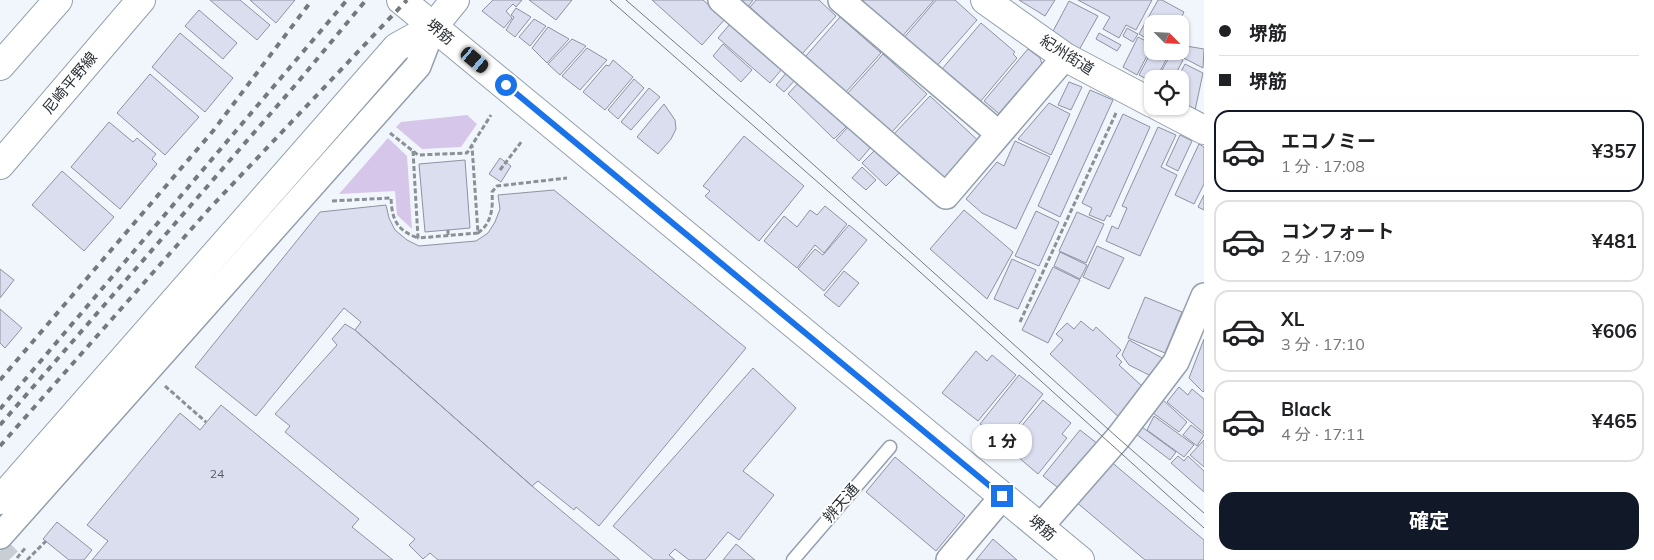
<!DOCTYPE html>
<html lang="ja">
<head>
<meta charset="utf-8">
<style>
	:root { --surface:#fff; --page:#f6f6f6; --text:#202124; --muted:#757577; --line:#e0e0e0; --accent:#111827 }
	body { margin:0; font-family:Mulish,"Noto Sans JP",sans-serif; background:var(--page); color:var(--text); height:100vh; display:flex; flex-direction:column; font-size:19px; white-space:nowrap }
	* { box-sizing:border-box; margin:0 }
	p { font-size:16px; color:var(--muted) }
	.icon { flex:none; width:28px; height:28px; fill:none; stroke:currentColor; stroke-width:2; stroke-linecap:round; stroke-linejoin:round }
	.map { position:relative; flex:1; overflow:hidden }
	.details { display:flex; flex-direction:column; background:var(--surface); width:450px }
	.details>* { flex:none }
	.top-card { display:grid; align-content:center; height:110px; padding:0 15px; background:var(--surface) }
	.needle { width:32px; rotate:114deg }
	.tools { position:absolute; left:1144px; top:15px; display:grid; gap:10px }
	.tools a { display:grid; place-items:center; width:45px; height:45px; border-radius:10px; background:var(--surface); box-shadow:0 1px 4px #0004; font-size:25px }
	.end { position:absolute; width:22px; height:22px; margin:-11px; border:6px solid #1a73e8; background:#fff; box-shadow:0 0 0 2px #fff }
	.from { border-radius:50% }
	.bubble { position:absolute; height:35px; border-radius:15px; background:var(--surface); box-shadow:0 1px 4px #0004; font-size:16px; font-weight:700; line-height:35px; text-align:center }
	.car { position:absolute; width:15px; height:30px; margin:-15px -8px; border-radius:6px; box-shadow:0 0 4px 1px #0007; background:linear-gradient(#222 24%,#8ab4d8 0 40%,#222 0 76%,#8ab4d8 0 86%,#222 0) }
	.top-card b { display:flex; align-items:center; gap:18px; height:48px; font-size:19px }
	.top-card b+b { border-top:1px solid var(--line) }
	.top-card i { width:12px; height:12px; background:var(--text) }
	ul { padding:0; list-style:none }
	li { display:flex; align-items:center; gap:15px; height:82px; margin:0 10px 8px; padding:0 5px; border:2px solid var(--line); border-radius:15px }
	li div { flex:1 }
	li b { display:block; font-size:19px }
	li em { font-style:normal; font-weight:700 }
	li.current { border-color:var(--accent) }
	li>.icon { width:45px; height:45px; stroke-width:1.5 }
	.primary-button { display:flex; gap:10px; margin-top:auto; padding:10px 15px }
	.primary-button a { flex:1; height:58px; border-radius:15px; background:var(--accent); color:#fff; font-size:20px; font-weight:700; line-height:58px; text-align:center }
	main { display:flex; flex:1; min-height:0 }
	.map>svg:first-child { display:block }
</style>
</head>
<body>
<main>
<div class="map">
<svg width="1204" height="560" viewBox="0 0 1204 560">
	<rect width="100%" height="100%" fill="#f1f6fc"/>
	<path fill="#d6c6ea" d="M 467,115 L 477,124 L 461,147 L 422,149 L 396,127 L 401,122 Z
		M 388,138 L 407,156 L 412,229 L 397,215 L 395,191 L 339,194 Z"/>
	<path fill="#dadeef" stroke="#8e91a1" d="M 210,0 L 240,0 L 270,25 L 257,40 Z
		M 250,0 L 295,0 L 276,23 Z
		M 493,0 L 522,0 L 516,7 L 513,4 L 506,11 L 512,18 L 504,28 L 482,11 Z
		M 529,0 L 572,0 L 556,20 Z
		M 652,0 L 703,0 L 725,19 L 702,45 Z
		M 738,0 L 753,0 L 747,8 Z
		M 756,0 L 819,0 L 836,16 L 802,54 L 750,7 Z
		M 864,0 L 934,0 L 900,39 L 860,5 Z
		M 936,0 L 955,0 L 977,20 L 934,69 L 902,40 Z
		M 1019,0 L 1055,0 L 1045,16 Z
		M 1078,0 L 1152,0 L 1136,30 L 1126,25 L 1119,38 L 1103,29 L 1110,17 Z
		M 1158,0 L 1162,0 L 1184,12 L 1180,20 L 1182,21 L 1180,25 L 1152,24 L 1152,42 L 1139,34 Z
		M 1069,1 L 1098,16 L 1079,50 L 1051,35 Z
		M 516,8 L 531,17 L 515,37 L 506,30 L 514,17 L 511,15 Z
		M 199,10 L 237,43 L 223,59 L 185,26 Z
		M 840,17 L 881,53 L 846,92 L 805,57 Z
		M 534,19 L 546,26 L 530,46 L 519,37 Z
		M 981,23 L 1015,52 L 1013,54 L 1017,58 L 980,102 L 942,69 Z
		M 730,24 L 782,69 L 770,83 L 718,38 Z
		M 548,27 L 569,39 L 547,63 L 532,48 Z
		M 1127,28 L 1138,34 L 1133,42 L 1123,36 Z
		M 180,33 L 233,78 L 205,112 L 152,67 Z
		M 1099,33 L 1121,45 L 1117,51 L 1096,39 Z
		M 1138,37 L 1152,44 L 1152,46 L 1137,75 L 1123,67 Z
		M 572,39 L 586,46 L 560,75 L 548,64 Z
		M 723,44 L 752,70 L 741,82 L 713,56 Z
		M 1180,45 L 1204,49 L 1203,68 L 1174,53 L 1174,51 L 1180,51 Z
		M 587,48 L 607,60 L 580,90 L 562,76 Z
		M 1028,49 L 1040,58 L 1042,64 L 1037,70 L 1040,72 L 1003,117 L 984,101 Z
		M 1152,50 L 1152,51 L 1170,52 L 1156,79 L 1152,79 L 1152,82 L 1139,75 Z
		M 883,54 L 927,94 L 891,133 L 847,94 Z
		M 1171,54 L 1183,60 L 1173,79 L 1157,79 Z
		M 613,60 L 633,77 L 605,110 L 583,92 L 606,65 L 609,66 Z
		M 1185,64 L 1203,73 L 1194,115 L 1180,106 L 1180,79 L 1177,79 Z
		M 787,72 L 795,80 L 784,92 L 776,85 Z
		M 150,74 L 199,117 L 165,155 L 117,113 Z
		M 634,79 L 644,88 L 618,119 L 608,110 Z
		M 799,82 L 846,127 L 834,139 L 788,94 Z
		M 1069,82 L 1082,87 L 1071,110 L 1058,105 Z
		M 649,88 L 660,97 L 631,130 L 621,122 Z
		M 1090,90 L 1113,100 L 1060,217 L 1038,206 Z
		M 930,96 L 984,146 L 948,186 L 893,135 Z
		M 1049,103 L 1070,114 L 1051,155 L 1018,139 Z
		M 664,104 L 675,120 L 676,129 L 671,139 L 658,154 L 637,137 Z
		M 1123,114 L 1150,127 L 1110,217 L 1107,215 L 1104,221 L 1089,215 L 1092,208 L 1082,203 Z
		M 109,122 L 133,142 L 137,138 L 156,154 L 152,159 L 157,164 L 120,209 L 71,167 Z
		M 848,127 L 870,148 L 859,161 L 836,140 Z
		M 1158,127 L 1176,135 L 1161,167 L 1177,175 L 1140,256 L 1106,241 L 1112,226 L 1118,229 L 1127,208 L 1122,206 Z
		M 1180,135 L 1192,141 L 1178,171 L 1166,165 Z
		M 744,136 L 804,186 L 759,241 L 705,196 L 710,191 L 703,186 Z
		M 1015,141 L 1050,157 L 1016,229 L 982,213 L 966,199 L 997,162 L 1004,166 Z
		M 1199,144 L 1204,147 L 1204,184 L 1194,204 L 1175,195 Z
		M 876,149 L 900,172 L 886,186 L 862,163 Z
		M 500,158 L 511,166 L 501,182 L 489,174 Z
		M 465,160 L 470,228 L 425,232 L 419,164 Z
		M 862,167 L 876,180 L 866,190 L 852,178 Z
		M 62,171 L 114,217 L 84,251 L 32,205 Z
		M 554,190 L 746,348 L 599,526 L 576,507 L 574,510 L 538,481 L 532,486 L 355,330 L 361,322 L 344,308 L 256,416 L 195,367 L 320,212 L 386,205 L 389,218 L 395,230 L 407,240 L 419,246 L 476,241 L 488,233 L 495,222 L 500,209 L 498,195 Z
		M 1204,195 L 1204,210 L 1198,207 Z
		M 825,206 L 847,224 L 824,253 L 815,245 L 797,268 L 764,241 L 784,216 L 797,227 L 810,210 L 817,215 Z
		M 964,210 L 1013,252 L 987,299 L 930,249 Z
		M 1036,211 L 1059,222 L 1039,266 L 1015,256 Z
		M 1077,212 L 1104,224 L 1086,263 L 1059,251 Z
		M 849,225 L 867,240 L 824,291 L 798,269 L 815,249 L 823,255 Z
		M 1097,246 L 1124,258 L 1109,289 L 1083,277 Z
		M 1060,252 L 1087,265 L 1080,279 L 1054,266 Z
		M 1012,259 L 1036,270 L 1018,309 L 994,299 Z
		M 1053,267 L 1080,280 L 1048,343 L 1022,330 Z
		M 0,269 L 14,280 L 0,298 Z
		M 844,271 L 859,283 L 839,307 L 824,295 Z
		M 1145,297 L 1182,312 L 1165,353 L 1128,338 Z
		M 0,309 L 22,328 L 5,348 L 0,343 Z
		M 1081,321 L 1093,331 L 1096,327 L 1121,350 L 1116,356 L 1122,362 L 1119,365 L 1143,387 L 1122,420 L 1050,354 L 1063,340 L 1056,334 L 1067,323 L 1074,329 Z
		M 345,324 L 355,330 L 532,486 L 620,560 L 438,560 L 430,553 L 423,559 L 409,545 L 415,539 L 285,432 L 290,426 L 275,414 L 337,345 L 332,339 Z
		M 1204,339 L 1204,391 L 1203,392 L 1189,378 Z
		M 1129,340 L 1164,359 L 1155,378 L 1129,365 L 1122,355 Z
		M 976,351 L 987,361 L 992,355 L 1016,375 L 978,421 L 942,393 Z
		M 753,368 L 796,408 L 743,471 L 774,495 L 739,540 L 728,532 L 705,560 L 689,560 L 675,549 L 669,555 L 675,560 L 654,560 L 613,526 Z
		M 1019,375 L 1043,394 L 1004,443 L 980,424 Z
		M 1179,387 L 1188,395 L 1192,389 L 1204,399 L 1204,433 L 1167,402 Z
		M 1043,400 L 1071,423 L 1062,434 L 1067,438 L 1038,474 L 1005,446 Z
		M 1163,400 L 1187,422 L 1179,432 L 1153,413 Z
		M 221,405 L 359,519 L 352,527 L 393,560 L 92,560 L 108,541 L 87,525 L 180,413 L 200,430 Z
		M 1154,416 L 1194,445 L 1184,457 L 1147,430 Z
		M 1191,425 L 1204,435 L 1197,446 L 1183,435 Z
		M 1142,427 L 1176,452 L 1170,460 L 1136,434 Z
		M 1080,430 L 1098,444 L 1061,490 L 1043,476 Z
		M 1204,440 L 1204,467 L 1190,455 Z
		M 1178,456 L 1184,461 L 1188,456 L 1204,471 L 1204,492 L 1171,463 Z
		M 895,457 L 965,516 L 936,551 L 866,492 Z
		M 1109,460 L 1204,540 L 1204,560 L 1145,560 L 1075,501 Z
		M 57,522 L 92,550 L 84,560 L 69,560 L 43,539 Z
		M 993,539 L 1017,560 L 976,560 Z
		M 736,544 L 755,560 L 723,560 Z"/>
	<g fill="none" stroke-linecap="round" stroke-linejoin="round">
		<path stroke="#c9ced4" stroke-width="25" stroke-dasharray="25 12" stroke-linecap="butt" d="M 0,551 L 9,560"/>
		<g stroke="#929fac" stroke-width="15">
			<path id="lane" d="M 793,560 L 890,447"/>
		</g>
		<g stroke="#929fac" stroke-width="28">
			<path id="street" d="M 721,0 L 946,196 L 1065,57
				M 841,0 L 999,134
				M 1041,526 L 1118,438 L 1176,362 L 1204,296
				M 0,536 L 418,66 L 433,27
				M 949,560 L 1003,496"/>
		</g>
		<g stroke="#929fac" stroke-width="30">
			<path id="secondary" d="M 401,0 L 1080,560
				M 985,0 L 1065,57 L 1152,103
				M 0,66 L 58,0
				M 1158,106 L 1204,130
				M 0,165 L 141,0
				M 0,500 L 397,47 L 433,27 L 455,0"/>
		</g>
		<path stroke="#8b9096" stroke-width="3" stroke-dasharray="5 2.5" stroke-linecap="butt" d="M 390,133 L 418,155 L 467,153 L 491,115
			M 413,151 L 418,238 L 478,233 L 472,146
			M 500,170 L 522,141
			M 332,201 L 391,198 C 392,219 396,230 418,238
			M 448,230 L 448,236
			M 478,233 C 492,223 493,208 492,192 L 497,186 L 567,178
			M 1020,322 L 1116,113
			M 165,386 L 206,422
			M 17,558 L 26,547
			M 27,560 L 46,541"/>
		<use href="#lane" stroke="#fff" stroke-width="12"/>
		<use href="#street" stroke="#fff" stroke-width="25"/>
		<use href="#secondary" stroke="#fff" stroke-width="28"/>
		<path stroke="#73797e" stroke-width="1" d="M 610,0 L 910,263 L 1204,528
			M 626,0 L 757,114 L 1118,438 L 1204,513"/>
		<path stroke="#73797e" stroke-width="4" stroke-dasharray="6 6" stroke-linecap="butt" d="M 0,380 L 213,131 L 312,0
			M 0,409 L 347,0
			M 0,425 L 298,82 L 366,0
			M 0,446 L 210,208 L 407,0"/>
	</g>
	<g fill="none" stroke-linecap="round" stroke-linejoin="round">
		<path stroke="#1a73e8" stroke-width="6" d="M 506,85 L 1002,496"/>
	</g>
	<g text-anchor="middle" stroke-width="4" stroke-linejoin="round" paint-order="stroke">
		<g font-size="12" fill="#555b63">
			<text x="217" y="478">24</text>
		</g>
		<g font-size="15" fill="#292f34" stroke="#fff">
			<text transform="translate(440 32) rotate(39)" y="5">堺筋</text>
			<text transform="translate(1067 55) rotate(32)" y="5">紀州街道</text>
			<text transform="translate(70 83) rotate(-50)" y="5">尼崎平野線</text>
			<text transform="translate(841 503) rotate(-49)" y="5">辨天通</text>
			<text transform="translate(1042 528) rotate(40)" y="5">堺筋</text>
		</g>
	</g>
</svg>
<div class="tools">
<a><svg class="needle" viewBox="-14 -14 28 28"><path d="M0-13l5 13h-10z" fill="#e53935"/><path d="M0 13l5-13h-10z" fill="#757577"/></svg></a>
<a><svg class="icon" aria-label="locate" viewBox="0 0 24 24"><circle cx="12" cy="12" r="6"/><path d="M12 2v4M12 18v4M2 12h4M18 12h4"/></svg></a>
</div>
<i class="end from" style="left:506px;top:85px"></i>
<i class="end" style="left:1002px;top:496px"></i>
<div class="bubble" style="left:972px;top:424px;width:60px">1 分</div>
<i class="car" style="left:475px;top:60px;rotate:130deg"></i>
</div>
<section class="details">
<div class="top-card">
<b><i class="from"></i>堺筋</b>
<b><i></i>堺筋</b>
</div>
<ul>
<li class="current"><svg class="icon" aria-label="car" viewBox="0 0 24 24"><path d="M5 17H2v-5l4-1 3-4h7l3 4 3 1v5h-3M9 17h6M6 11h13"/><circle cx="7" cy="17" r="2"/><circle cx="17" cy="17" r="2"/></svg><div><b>エコノミー</b><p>1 分 · 17:08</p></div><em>¥357</em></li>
<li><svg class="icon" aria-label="car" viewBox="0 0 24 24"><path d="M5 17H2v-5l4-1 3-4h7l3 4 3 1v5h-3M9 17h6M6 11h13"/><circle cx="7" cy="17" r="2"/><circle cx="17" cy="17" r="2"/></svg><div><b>コンフォート</b><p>2 分 · 17:09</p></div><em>¥481</em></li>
<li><svg class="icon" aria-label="car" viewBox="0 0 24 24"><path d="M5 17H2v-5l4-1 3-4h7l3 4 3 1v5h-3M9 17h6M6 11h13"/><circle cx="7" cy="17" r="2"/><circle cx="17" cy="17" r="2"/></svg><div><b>XL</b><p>3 分 · 17:10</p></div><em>¥606</em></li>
<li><svg class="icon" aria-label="car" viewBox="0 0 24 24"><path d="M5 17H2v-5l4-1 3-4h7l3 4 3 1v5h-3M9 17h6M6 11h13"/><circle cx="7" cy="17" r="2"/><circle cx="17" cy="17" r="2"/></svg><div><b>Black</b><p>4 分 · 17:11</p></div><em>¥465</em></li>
</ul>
<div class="primary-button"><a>確定</a></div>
</section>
</main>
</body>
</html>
